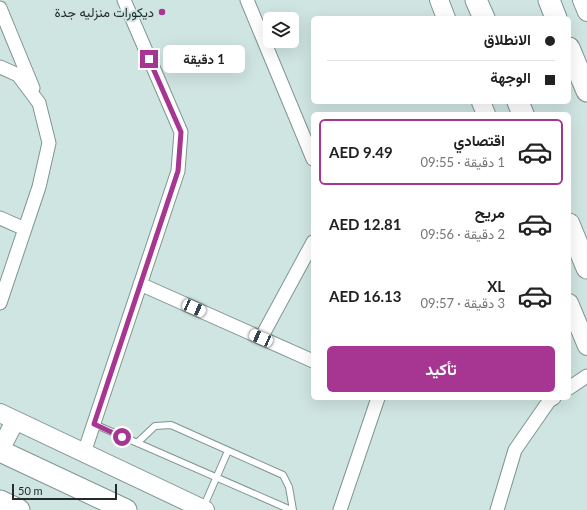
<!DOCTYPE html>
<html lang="ar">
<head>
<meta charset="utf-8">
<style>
	:root { --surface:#fff; --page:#f2f2f2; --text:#222; --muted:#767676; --line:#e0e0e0; --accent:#a63692 }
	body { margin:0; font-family:Lato,Vazirmatn,sans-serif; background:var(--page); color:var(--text); direction:rtl; height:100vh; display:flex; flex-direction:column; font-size:15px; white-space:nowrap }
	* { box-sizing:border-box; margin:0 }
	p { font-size:13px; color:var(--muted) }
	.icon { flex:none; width:22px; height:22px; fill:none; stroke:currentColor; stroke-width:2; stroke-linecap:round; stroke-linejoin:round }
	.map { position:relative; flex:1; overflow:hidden; direction:ltr }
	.drawer { position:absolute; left:311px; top:112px; width:260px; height:288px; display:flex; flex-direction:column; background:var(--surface); border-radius:6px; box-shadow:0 4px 16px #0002; direction:rtl }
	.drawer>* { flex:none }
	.hud { position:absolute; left:311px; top:16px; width:260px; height:88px; border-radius:6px; box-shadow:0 4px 16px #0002; direction:rtl; display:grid; align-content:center; height:88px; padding:0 16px; background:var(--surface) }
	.fabs { position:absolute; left:263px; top:12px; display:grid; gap:8px }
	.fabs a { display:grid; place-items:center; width:36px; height:36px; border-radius:6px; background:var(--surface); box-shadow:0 4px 16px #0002; font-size:20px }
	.scale { position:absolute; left:12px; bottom:10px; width:105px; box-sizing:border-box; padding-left:4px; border:2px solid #232c2a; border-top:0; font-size:11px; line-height:14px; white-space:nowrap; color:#232c2a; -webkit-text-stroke:3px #cfe5e2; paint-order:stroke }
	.end { position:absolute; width:18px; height:18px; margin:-9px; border:5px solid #a63692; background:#fff; box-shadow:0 0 0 2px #fff }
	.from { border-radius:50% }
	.bubble { position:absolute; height:28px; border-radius:6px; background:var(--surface); box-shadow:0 4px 16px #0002; font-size:13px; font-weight:700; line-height:28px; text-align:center; direction:rtl }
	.car { position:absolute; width:12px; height:24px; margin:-12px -6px; border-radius:5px; box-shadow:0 0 3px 1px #0007; background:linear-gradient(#fff 24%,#345 0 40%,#fff 0 76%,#345 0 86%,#fff 0) }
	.hud b { display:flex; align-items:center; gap:14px; height:38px; font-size:15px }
	.hud b+b { border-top:1px solid var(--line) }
	.hud i { width:10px; height:10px; background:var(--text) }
	ul { padding:7px 0 0; list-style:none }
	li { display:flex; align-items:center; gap:12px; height:66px; margin:0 8px 6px; padding:0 8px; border:2px solid transparent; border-radius:6px }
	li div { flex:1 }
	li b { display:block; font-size:15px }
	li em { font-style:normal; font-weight:700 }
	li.active { border-color:var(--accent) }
	li>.icon { width:36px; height:36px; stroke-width:1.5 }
	.button { display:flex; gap:8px; margin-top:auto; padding:8px 16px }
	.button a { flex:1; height:46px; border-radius:6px; background:var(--accent); color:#fff; font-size:16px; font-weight:700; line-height:46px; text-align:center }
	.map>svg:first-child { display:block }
</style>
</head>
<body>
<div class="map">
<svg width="587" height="510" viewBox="0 0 587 510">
	<rect width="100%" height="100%" fill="#cfe5e2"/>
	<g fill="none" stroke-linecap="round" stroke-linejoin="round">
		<g stroke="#809591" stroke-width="8">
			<path id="lane" d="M 94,424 L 291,510
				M 137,443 L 155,426 L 171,425 L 283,475 L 289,487 L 293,510
				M 203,508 L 228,451"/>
		</g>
		<g stroke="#809591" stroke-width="15">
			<path id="street" d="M 247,0 L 313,159
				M 0,8 L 33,88
				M 0,67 L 18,75 L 39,103 L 49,143 L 39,187 L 0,303
				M 0,218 L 25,229
				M 140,284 L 313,361
				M 261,338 L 313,242
				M 569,388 L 587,376
				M 84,453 L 178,171 L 181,132 L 124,0
				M 340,510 L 378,398
				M 497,510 L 515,450 L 549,401 L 554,398"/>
		</g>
		<g stroke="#809591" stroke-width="20">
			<path id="secondary" d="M 439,0 L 446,18
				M 582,0 L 587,12
				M 481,102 L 486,114
				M 569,303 L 587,346
				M 0,413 L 205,510
				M 0,450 L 15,421"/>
		</g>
		<g stroke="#809591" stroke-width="23">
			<path id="primary" d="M 476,0 L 484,18
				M 549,0 L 556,18
				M 569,48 L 587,91
				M 518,102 L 523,114
				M 569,224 L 587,268
				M 0,451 L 126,510
				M 0,501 L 19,510"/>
		</g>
		<use href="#lane" stroke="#fff" stroke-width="6"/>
		<use href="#street" stroke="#fff" stroke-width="13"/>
		<use href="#secondary" stroke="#fff" stroke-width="18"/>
		<use href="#primary" stroke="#fff" stroke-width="21"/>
	</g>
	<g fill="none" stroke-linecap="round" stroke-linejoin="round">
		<path stroke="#a63692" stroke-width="5" d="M 122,437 L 94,424 L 178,171 L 181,132 L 149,59"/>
	</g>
	<circle fill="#a63692" stroke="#cfe5e2" stroke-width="1.5" cx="162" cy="12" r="4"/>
	<g text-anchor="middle" stroke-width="4" stroke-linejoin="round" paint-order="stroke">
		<g font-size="13" fill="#232c2a" stroke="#cfe5e2" text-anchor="end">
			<text x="154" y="17">ديكورات منزليه جدة</text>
		</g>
	</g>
</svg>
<div class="fabs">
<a><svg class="icon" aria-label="layers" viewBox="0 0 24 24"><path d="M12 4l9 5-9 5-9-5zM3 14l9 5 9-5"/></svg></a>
</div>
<div class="scale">50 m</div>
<i class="end from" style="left:122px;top:437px"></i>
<i class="end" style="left:149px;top:59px"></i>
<div class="bubble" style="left:163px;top:45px;width:82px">1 دقيقة</div>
<i class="car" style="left:194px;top:308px;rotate:114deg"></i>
<i class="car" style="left:261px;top:338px;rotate:294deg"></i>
<div class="hud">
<b><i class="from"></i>الانطلاق</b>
<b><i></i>الوجهة</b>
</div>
<section class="drawer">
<ul>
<li class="active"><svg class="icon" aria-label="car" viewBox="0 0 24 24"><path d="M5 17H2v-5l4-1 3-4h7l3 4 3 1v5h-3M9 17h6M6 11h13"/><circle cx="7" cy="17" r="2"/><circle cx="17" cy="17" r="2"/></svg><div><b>اقتصادي</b><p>1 دقيقة · 09:55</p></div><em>AED 9.49</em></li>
<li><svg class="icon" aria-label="car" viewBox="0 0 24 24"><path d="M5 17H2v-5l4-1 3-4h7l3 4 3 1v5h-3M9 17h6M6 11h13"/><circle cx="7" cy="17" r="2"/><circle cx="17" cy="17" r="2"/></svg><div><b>مريح</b><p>2 دقيقة · 09:56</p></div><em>AED 12.81</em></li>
<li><svg class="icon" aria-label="car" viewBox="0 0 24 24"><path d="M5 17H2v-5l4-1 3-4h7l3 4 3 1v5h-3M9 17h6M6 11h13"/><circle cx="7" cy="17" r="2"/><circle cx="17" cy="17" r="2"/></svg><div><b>XL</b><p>3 دقيقة · 09:57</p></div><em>AED 16.13</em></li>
</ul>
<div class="button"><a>تأكيد</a></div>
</section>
</div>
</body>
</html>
